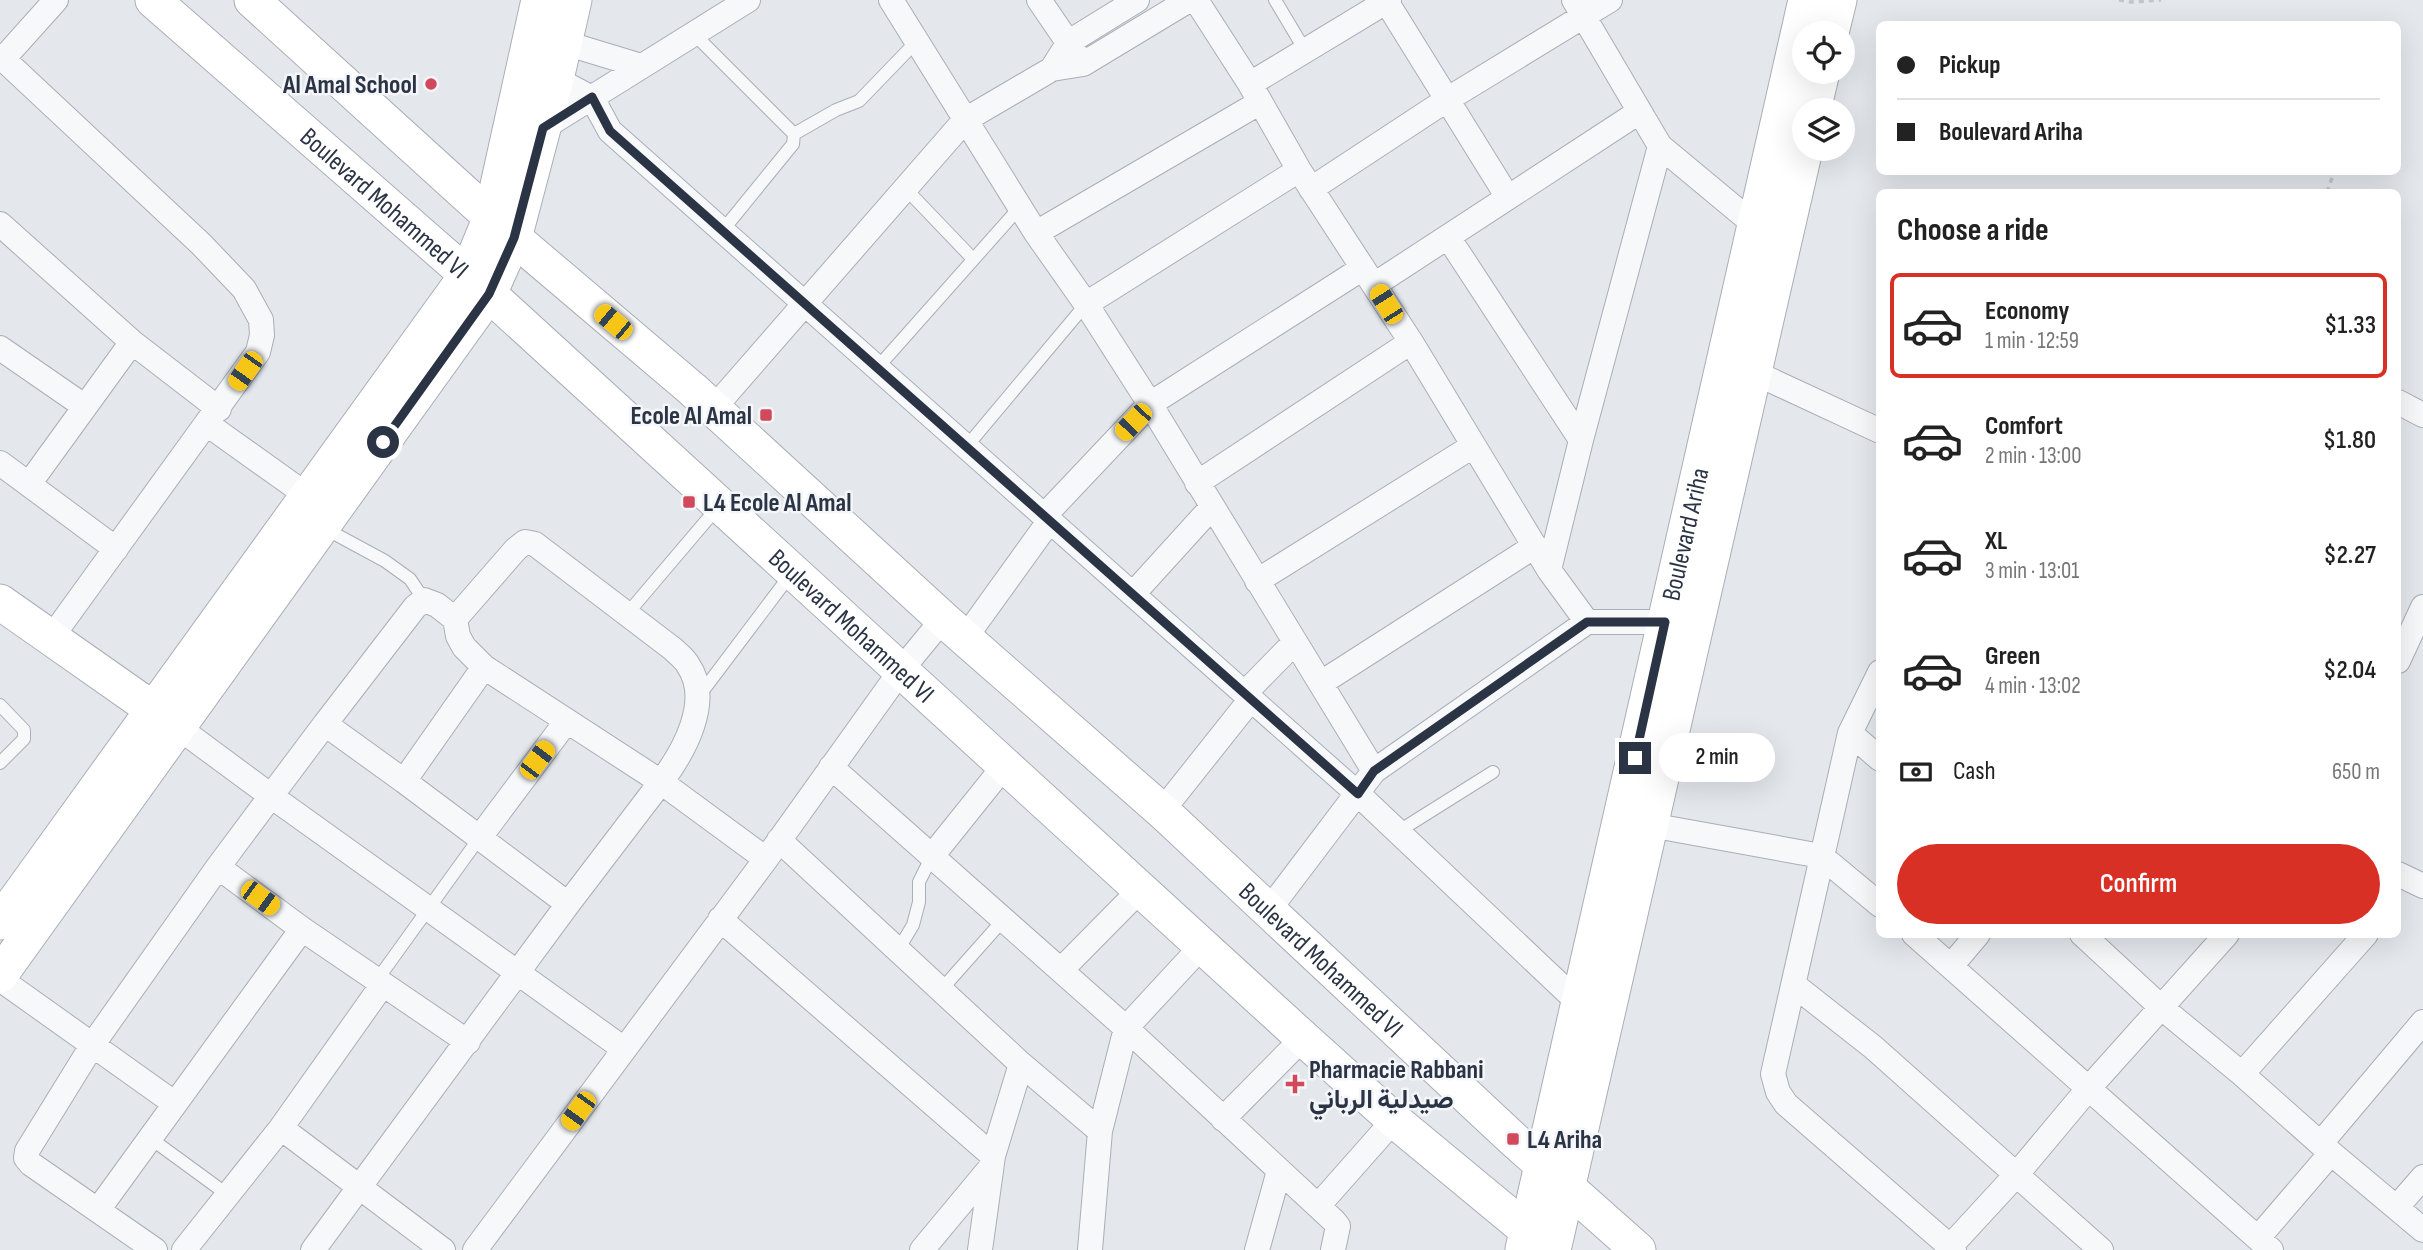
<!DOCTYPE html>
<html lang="en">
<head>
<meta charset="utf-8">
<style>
	:root { --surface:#fff; --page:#f6f6f6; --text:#222; --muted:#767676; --line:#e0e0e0; --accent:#d93025 }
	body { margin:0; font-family:"Sofia Sans Condensed",Vazirmatn,sans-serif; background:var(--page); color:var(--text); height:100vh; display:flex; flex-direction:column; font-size:26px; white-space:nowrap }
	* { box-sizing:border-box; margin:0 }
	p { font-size:23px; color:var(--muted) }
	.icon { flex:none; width:38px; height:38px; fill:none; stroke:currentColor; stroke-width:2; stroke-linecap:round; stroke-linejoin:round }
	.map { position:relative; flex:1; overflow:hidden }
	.side { position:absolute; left:1876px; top:189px; width:525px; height:749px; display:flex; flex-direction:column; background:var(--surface); border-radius:10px; box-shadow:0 7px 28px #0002 }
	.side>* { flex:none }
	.top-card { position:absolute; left:1876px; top:21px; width:525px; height:154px; border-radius:10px; box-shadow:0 7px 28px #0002; display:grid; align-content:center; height:154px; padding:0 21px; background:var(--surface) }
	.buttons { position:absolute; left:1792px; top:21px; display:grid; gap:14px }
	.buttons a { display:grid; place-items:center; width:63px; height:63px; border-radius:50%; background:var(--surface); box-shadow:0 7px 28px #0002; font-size:35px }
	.end { position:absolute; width:32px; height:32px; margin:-16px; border:9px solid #2b3445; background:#fff; box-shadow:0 0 0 4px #fff }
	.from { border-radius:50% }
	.bubble { position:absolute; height:49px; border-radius:24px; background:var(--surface); box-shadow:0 7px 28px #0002; font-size:23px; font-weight:600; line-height:49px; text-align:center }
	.car { position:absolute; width:21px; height:42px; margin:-21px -10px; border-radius:9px; box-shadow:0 0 5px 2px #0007; background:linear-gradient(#f5c518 24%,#345 0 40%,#f5c518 0 76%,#345 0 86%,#f5c518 0) }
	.top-card b { display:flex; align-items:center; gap:24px; height:66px; font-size:26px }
	.top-card b+b { border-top:2px solid var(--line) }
	.top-card i { width:18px; height:18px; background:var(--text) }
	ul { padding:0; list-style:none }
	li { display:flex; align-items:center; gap:21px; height:105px; margin:0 14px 10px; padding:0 7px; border:4px solid transparent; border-radius:10px }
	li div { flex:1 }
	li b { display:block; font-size:26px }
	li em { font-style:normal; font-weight:600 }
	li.on { border-color:var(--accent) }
	li>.icon { width:63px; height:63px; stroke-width:1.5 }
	h2 { padding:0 21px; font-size:32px; line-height:84px }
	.pay { display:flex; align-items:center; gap:18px; height:77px; padding:0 21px; font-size:26px }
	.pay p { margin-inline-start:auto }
	.primary-button { display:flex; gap:14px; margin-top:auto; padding:14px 21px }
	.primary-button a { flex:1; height:80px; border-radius:42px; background:var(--accent); color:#fff; font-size:28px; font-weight:600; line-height:80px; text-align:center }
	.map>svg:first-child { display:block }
</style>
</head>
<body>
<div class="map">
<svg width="2423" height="1250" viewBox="0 0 2423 1250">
	<rect width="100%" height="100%" fill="#e4e7ec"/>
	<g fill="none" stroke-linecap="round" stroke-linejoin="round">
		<g stroke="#a9aeb7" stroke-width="14">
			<path id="lane" d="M 1275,0 L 1306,52
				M 694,34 L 794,134 L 793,144 L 723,230
				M 794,134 L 836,110 L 859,101 L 917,41
				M 905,188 L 973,259
				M 878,367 L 1020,207
				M 967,446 L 1086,304
				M 324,528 L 385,561 L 410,579 L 424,600
				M 627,614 L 717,508
				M 699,696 L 791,574
				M 0,705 L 24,730 L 24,739 L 0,763
				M 1399,831 L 1493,772
				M 898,950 L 913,925 L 919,902 L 919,882 L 932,856
				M 377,980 L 480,837
				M 941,990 L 1004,919
				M 150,1138 L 228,1195"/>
		</g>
		<g stroke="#a9aeb7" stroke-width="26">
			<path id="street" d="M 891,0 L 1036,233 L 1086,304 L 1150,404 L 1374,771
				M 1039,0 L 1076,54
				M 1196,0 L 1250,84 L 1299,170 L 1411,342 L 1549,570 L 1587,622 L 1665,622
				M 1574,0 L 1660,146 L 1755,225
				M 1386,1 L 1507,196
				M 565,43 L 641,66
				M 0,56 L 201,244 L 244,289 L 261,320 L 262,335 L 258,352 L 51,638
				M 3,59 L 56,0
				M 1052,69 L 1069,42 L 1137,0
				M 543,75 L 556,79 L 592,98 L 610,131 L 1358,794 L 1579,1003
				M 1250,84 L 1389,0
				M 543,128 L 748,0
				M 1311,189 L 1448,99 L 1610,0
				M 0,224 L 132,342 L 219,409
				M 1036,233 L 1259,103
				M 1448,237 L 1581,440
				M 1374,285 L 1639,112
				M 1086,304 L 1299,170
				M 0,348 L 84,406
				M 1753,372 L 1880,431
				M 2398,402 L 2423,415
				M 713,409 L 965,120 L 1052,69 L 1083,64 L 1189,0
				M 207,424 L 308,496
				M 0,463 L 116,549
				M 1197,483 L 1411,342
				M 29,484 L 132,342
				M 1045,515 L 1150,404 L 1363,268
				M 1549,570 L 1581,440 L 1660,146
				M 1257,581 L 1473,446
				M 1133,594 L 1212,507
				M 455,619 L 516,549 L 525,542 L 535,544 L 673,649 C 678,654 685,659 688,665 C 713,701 683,753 661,782 L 484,667 L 404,781 L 568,904
				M 965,638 L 1050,520
				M 2398,661 L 2423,607
				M 1880,672 L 1850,733 L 1773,1074 L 1778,1092 L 1786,1104 L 1954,1250
				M 1321,683 L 1535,546
				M 1245,693 L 1295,642
				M 179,728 L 271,796 L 325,724
				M 1850,733 L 1880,759
				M 831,767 L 1126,1028 L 1334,1221 L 1338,1226 L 1333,1250
				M 404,781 L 325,724 L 415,607 L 424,600 L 437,605 L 455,619 L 458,636 L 464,647 L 484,667
				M 1162,811 L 1251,699
				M 1650,825 L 1821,856 L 1880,905
				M 480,837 L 566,722
				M 779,840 L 1021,1064 L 1100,1131
				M 932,856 L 1005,765
				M 218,867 L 302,929 L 468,1042
				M 2398,874 L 2423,886
				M 1268,911 L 1374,771 L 1587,622
				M 720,919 L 993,1156
				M 1914,934 L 2271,1250
				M 2082,934 L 2162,1008 L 2242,1074 L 2331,1153 L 2423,1230
				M 1951,966 L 1978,934
				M 1061,970 L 1140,890
				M 0,979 L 174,1103
				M 1794,985 L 1873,1047 L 2101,1250
				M 2242,1074 L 2366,934
				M 1223,1119 L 1303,1038
				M 281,1128 L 443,1250
				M 2321,1143 L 2423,1022
				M 1318,1206 L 1394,1120
				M 2397,1207 L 2423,1177
				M 98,1210 L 302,929
				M 2258,1238 L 2331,1153
				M 155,1250 L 31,1164 L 26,1158 L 27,1151 L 93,1044 L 218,867 L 271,796 L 624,1049
				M 184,1250 L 281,1128 L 383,984
				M 313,1250 L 568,904 L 661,782 L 766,859
				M 475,1250 L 766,859 L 902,669 L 943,619
				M 922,1250 L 991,1167
				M 980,1250 L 993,1156 L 1021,1064
				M 1090,1250 L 1100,1131 L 1126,1028 L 1201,947
				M 1257,1250 L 1279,1171
				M 1947,1250 L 2017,1174 L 2088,1089 L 2227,934"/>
		</g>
		<g stroke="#a9aeb7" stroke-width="37">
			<g id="secondary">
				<path id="s1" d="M 153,0 L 489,294 L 1303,1038 L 1394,1120 L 1551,1250"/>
				<path id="s2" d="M 252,0 L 514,238 L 692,389 L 943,619 L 1162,811 L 1513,1139 L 1638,1250"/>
				<path d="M 1831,33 L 1839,0"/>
				<path d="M 1813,110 L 1822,72"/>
				<path d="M 0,602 L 171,722"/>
				<path d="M 0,922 L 467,275 L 491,217 L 539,0"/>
				<path d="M 0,975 L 489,294 L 514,238 L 556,79 L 574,0"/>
				<path id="s3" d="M 1523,1249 L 1806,0"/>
				<path d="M 1553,1250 L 1805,149"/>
			</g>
		</g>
		<path stroke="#c2c5cb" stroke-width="3.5" stroke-dasharray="5 5" stroke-linecap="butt" d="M 2119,0 L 2131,2 L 2161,0
			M 2327,192 L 2334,172"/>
		<use href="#lane" stroke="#f7f8fa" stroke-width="12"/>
		<use href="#street" stroke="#f7f8fa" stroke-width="24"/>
		<use href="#secondary" stroke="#fff" stroke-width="35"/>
	</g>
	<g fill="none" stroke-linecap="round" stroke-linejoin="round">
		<path stroke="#2b3445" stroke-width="9" d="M 383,442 L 489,294 L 514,238 L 543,128 L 592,97 L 610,131 L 1358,794 L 1374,771 L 1587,622 L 1665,622 L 1635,758"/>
	</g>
	<g fill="#d1495b" stroke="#f4f6f9" stroke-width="2.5">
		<circle cx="431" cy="84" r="7"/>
		<rect x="759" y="408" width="14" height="14" rx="3.5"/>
		<rect x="682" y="495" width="14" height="14" rx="3.5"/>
		<path d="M1291.5 1073.5h7v7h7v7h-7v7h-7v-7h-7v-7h7z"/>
		<rect x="1506" y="1132" width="14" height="14" rx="3.5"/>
	</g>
	<g text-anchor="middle" stroke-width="5" stroke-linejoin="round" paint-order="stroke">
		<g font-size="26" font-weight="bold" fill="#2b3445" stroke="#f4f6f9" text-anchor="start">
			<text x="417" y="93" text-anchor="end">Al Amal School</text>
			<text x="752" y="424" text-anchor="end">Ecole Al Amal</text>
			<text x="703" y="511">L4 Ecole Al Amal</text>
			<text x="1309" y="1078">Pharmacie Rabbani<tspan x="1309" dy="30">صيدلية الرباني</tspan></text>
			<text x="1527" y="1148">L4 Ariha</text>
		</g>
		<g font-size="26" fill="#2b3445" stroke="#f4f6f9">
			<text dy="9" stroke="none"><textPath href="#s1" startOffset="308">Boulevard Mohammed VI</textPath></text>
			<text dy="9" stroke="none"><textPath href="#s3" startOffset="733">Boulevard Ariha</textPath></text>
			<text dy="9" stroke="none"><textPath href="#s1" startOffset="938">Boulevard Mohammed VI</textPath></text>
			<text dy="9" stroke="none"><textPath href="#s2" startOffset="1437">Boulevard Mohammed VI</textPath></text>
		</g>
	</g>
</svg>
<div class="buttons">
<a><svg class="icon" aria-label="locate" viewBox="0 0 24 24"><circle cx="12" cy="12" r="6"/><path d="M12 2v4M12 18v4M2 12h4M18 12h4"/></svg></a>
<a><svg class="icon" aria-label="layers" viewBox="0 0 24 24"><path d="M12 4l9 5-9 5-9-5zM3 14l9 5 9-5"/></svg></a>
</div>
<i class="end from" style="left:383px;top:442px"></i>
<i class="end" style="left:1635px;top:758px"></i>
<div class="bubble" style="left:1659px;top:733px;width:116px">2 min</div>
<i class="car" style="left:1386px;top:304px;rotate:328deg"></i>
<i class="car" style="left:613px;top:322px;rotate:310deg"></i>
<i class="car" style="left:245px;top:371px;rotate:215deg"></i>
<i class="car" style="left:1133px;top:422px;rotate:224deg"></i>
<i class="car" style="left:537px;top:760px;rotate:37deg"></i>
<i class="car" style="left:260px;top:898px;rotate:126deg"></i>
<i class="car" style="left:578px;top:1111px;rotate:216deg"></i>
<div class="top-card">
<b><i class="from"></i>Pickup</b>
<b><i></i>Boulevard Ariha</b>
</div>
<section class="side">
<h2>Choose a ride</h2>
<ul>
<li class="on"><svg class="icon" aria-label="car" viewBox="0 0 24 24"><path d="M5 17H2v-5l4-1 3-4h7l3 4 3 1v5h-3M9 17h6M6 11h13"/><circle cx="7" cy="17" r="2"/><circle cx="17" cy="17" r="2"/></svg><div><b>Economy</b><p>1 min · 12:59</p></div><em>$1.33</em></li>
<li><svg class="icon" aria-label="car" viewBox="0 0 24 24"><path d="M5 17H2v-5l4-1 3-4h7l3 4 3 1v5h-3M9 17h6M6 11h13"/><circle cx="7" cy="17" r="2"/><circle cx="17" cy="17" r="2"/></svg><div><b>Comfort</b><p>2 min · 13:00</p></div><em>$1.80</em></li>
<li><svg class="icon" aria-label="car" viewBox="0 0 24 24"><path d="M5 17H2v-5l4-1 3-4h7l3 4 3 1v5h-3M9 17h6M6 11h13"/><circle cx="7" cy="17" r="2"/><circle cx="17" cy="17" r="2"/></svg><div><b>XL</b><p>3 min · 13:01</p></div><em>$2.27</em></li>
<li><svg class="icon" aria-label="car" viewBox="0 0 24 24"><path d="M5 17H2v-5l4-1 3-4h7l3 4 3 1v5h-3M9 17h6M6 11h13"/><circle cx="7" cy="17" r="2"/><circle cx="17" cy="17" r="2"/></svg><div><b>Green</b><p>4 min · 13:02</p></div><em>$2.04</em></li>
</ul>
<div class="pay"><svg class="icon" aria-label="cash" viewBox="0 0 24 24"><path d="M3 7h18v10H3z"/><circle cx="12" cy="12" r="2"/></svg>Cash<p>650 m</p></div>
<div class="primary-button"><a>Confirm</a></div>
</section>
</div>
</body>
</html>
